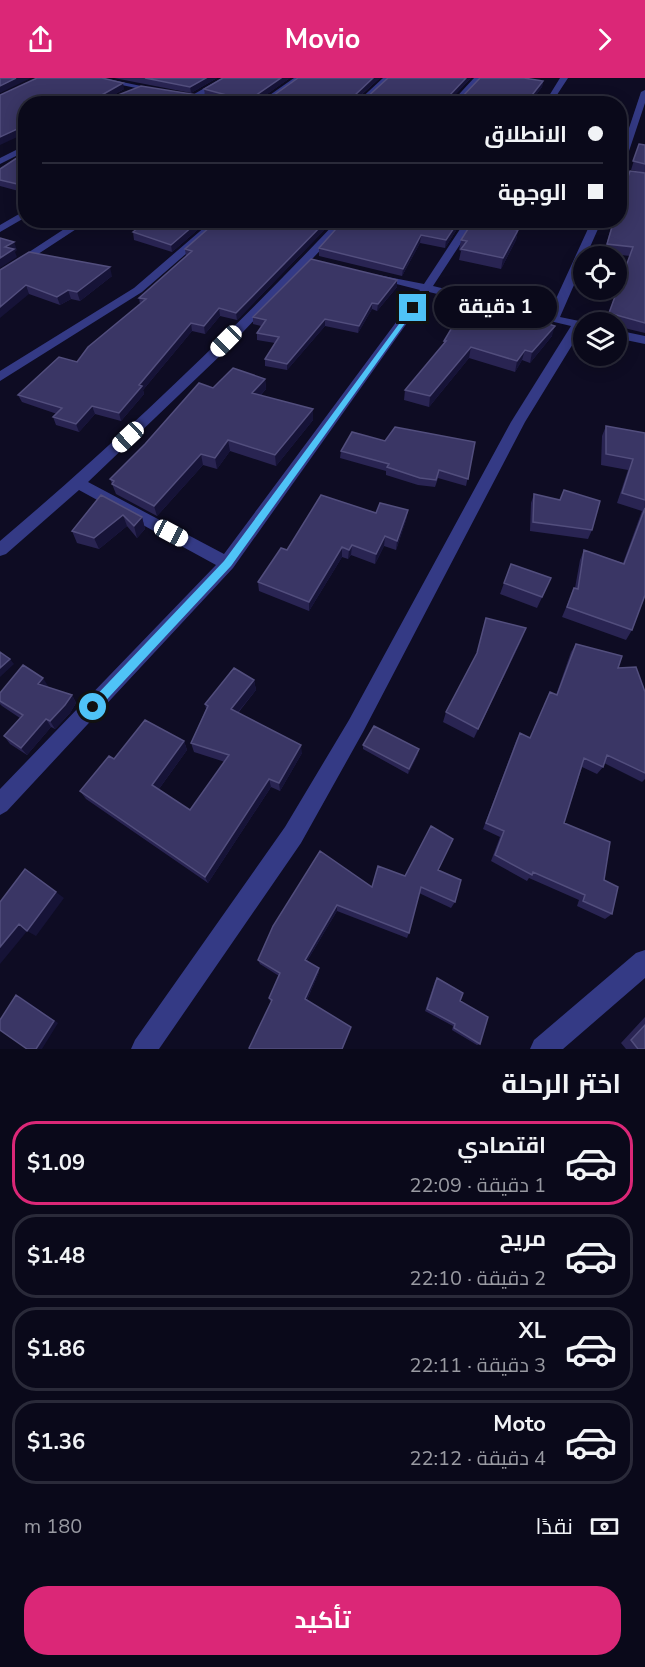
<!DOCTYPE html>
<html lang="ar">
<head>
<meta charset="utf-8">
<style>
	:root { --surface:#0a091a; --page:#131223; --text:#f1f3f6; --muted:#999aa2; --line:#2a2a39; --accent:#db2777 }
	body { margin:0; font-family:"Nunito Sans",Cairo,sans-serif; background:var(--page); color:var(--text); direction:rtl; height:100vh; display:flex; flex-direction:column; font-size:22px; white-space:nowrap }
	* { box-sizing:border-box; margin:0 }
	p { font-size:20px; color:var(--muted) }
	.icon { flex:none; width:33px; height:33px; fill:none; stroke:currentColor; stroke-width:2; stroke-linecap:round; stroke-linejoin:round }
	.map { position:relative; height:971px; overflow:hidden; direction:ltr }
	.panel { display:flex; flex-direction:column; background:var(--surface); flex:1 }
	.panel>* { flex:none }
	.banner { position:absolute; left:18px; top:18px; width:609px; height:132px; border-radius:24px; box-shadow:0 3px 15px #0003,0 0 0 2px var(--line); direction:rtl; display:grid; align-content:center; height:132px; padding:0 24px; background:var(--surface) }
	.fabs { position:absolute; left:573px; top:168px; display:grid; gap:12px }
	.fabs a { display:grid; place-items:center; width:54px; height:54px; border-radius:50%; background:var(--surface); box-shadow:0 3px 15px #0003,0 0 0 2px var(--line); font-size:30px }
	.end { position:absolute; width:27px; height:27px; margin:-14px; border:8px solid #4fc3f7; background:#111; box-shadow:0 0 0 3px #111 }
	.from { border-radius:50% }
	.bubble { position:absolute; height:42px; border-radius:21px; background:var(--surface); box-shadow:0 3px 15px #0003,0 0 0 2px var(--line); font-size:20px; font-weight:700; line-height:42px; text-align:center; direction:rtl }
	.car { position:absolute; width:18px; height:36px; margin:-18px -9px; border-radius:8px; box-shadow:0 0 4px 2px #0007; background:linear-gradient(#fff 24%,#345 0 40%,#fff 0 76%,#345 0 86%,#fff 0) }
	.banner b { display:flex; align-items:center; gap:21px; height:57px; font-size:22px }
	.banner b+b { border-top:2px solid var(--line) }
	.banner i { width:15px; height:15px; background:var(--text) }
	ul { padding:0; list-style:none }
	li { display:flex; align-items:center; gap:18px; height:84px; margin:0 12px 9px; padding:0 12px; border:3px solid var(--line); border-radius:24px }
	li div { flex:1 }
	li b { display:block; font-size:22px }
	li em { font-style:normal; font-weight:700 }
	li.active { border-color:var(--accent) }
	li>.icon { width:54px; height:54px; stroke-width:1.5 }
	h2 { padding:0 24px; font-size:27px; line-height:72px }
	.pay { display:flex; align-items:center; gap:15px; height:66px; padding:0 24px; font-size:22px }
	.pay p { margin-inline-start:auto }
	.button { display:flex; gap:12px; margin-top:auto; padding:12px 24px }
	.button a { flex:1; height:69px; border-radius:24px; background:var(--accent); color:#fff; font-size:24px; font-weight:700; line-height:69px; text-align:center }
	header { display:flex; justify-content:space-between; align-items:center; height:78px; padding:0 24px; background:var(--accent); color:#fff; font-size:27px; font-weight:700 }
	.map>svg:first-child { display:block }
</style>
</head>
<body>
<header><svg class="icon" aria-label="forward" viewBox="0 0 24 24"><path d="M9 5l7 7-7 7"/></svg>Movio<svg class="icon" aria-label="share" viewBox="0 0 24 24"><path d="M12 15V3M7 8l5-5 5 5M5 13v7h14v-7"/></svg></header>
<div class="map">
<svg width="645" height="971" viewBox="0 0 645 971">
	<rect width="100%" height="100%" fill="#0e0c23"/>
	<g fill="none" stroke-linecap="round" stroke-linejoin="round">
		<path fill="#343a85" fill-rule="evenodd" d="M 87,0 L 103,0 L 165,13 L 161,15 Z
			M 222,0 L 231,0 L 196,21 L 189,19 Z
			M 294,0 L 303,0 L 266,26 L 257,26 Z
			M 383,0 L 391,0 L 363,26 L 355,26 Z
			M 474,0 L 482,0 L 458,26 L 450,26 Z
			M 560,0 L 568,0 L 551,26 L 544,26 Z
			M 645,12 L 645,25 L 624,88 L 620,91 L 620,77 L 641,14 Z
			M 26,67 L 26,73 L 0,86 L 0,80 Z
			M 26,132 L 26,139 L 0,154 L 0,147 Z
			M 78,142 L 90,142 L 0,201 L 0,193 Z
			M 213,142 L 225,142 L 142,214 L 0,303 L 0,293 L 134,210 Z
			M 338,142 L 349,142 L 224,274 L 88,404 L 224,476 L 420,212 L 373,200 L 373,196 L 424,206 L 466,142 L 476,142 L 433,208 L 549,236 L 592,142 L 602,142 L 586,178 L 584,178 L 584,184 L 560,239 L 584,244 L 584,251 L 582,251 L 525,344 L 363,654 L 301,765 L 159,971 L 131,971 L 135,962 L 285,749 L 349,642 L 511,344 L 571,248 L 429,214 L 233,490 L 7,733 L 0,737 L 0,711 L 216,487 L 79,412 L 6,476 L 0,478 L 0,463 C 119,362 231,255 338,142 Z
			M 616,252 L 645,258 L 645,266 L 616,260 Z
			M 645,872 L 645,900 L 563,971 L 530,971 L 534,962 L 636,875 Z"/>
	</g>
	<path fill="#292452" d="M 114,0 L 217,0 L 191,15 Z
		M 290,0 L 260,21 L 267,22 L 298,0 L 380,0 L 357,21 L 365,21 L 388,0 L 471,0 L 451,21 L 460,21 L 543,3 L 542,9 L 529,26 L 26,26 L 0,17 L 124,11 L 107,21 L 214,20 L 205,17 L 204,11 Z
		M 639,66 L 645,67 L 645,95 L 631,92 Z
		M 26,74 L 26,115 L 0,108 L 0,91 Z
		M 645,95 L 645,255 L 616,248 L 616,244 L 605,244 L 630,178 L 604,175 L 613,142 Z
		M 209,142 L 172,174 L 134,162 L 133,154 L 137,151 L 132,150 L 130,143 Z
		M 334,142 L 237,242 L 220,238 L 205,256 L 192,253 L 143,312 L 144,316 L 121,343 L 95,336 L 79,354 L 56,347 L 53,339 L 57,336 L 22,324 L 18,317 L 77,284 L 140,226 L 139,220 L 186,179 L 185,171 Z
		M 458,144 L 457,151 L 445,170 L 420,165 L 402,198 L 319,178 L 319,170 Z
		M 518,152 L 516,162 L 501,191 L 459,182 L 461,173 L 459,172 L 461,162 Z
		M 0,192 L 112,198 L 80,223 L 71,221 L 60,227 L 29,216 Z
		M 397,202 L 397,209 L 377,233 L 372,231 L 358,255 L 325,248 L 287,292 L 265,288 L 265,281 L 275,265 L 257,262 L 257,255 L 261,248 L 253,246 L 253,239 Z
		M 552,258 L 530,285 L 522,282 L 515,294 L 469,280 L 429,329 L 404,322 L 405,312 L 444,266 L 444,263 Z
		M 265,301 L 266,311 L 261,317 L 313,342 L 276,388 L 230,373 L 217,391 L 203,387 L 157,438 L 116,416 L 110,401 L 213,310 Z
		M 606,348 L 645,355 L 645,518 L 632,552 L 626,562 L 562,539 L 570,520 L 574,510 L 575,510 L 580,482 L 584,472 L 623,485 L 642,433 L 617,425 L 628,392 L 601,387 L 602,358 Z
		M 385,363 L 475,364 L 466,408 L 438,400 L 435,409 L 418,407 L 386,397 L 386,393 L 340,380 L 341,373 Z
		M 534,416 L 560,422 L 592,452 L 588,461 L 530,453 L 531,425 Z
		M 101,417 L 142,439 L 145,451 L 137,460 L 127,448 L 99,471 L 77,465 L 72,453 Z
		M 408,432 L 406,442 L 396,472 L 384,468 L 375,486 L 351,477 L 348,481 L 342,479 L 309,533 L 259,513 L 258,504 L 287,472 L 376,435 Z
		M 504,505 L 546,511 L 537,530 L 500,516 Z
		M 486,540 L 522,561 L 474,660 L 443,644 L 446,634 L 476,578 Z
		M 576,566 L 618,590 L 645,614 L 645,701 L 642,704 L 604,685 L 603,689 L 597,696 L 582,689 L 564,745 L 604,802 L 612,836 L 605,841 L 577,828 L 579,822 L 529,800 L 527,803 L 491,783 L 500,759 L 483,751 L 516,663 L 520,655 L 530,660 L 550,614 L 556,617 L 571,574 Z
		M 254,602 L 256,612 L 238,635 L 302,675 L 280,713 L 271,709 L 208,805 L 86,721 L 80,713 L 184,663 L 187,672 L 159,711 L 190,732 L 225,684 L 194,674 L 191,665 L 206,631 L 205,626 Z
		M 48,608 L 47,609 L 72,617 L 76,625 L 70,635 L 55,651 L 51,649 L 27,677 L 10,666 L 4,658 L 20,640 L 2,628 L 0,626 L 0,615 Z
		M 363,667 L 418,676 L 408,696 L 363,671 Z
		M 438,792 L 455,824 L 451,830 L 419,815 L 409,855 L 407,860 L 337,833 L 307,883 L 319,890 L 319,894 L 307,922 L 270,923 L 269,920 L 279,898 L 260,886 L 258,882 L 273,848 L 372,809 L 405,798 Z
		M 437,900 L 460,923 L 480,966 L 477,967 L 452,952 L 453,948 L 425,933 L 435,903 Z
		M 645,939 L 645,971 L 626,971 L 621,965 Z"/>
	<path fill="#161337" d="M 16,0 L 31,0 L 0,15 L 0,8 Z
		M 206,0 L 217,0 L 191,15 L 190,9 Z
		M 281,0 L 290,0 L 256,24 L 256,26 L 255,18 Z
		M 373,0 L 380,0 L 353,24 L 354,18 Z
		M 466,0 L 471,0 L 448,24 L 449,18 Z
		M 543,3 L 542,9 L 529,26 L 525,26 Z
		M 123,5 L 124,11 L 102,24 L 100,21 L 100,18 Z
		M 26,47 L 26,55 L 0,67 L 0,59 Z
		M 200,142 L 209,142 L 172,174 L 171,167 Z
		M 327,142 L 334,142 L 237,242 L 236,235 Z
		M 458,144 L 457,151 L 445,170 L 446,162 Z
		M 518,152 L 516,162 L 501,191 L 503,180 Z
		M 421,157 L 420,165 L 402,198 L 403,191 Z
		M 14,164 L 17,172 L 15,174 L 17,179 L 0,190 L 0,180 L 5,169 Z
		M 110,189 L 112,198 L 80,223 L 77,214 Z
		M 397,202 L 397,209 L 377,233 L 378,226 Z
		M 26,207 L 29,216 L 0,240 L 0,229 Z
		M 68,212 L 71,221 L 60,227 L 57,219 Z
		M 372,225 L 372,231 L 358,255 L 359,248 Z
		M 219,230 L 220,238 L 205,256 L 204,248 Z
		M 325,241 L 325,248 L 287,292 L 287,286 Z
		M 191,245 L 192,253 L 143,312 L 144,316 L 121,343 L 119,335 L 139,307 Z
		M 555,248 L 552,258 L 530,285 L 532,274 Z
		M 471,269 L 469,280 L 429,329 L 430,318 Z
		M 525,272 L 522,282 L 515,294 L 517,283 Z
		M 265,301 L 266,311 L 253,325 L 252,315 Z
		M 92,328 L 95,336 L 79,354 L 76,346 Z
		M 313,331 L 313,342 L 276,388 L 275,377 Z
		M 228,362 L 230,373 L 217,391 L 215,380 Z
		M 201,376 L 203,387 L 157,438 L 154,428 Z
		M 408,432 L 406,442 L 396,472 L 397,463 Z
		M 123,437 L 127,448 L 99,471 L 94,460 Z
		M 142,439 L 145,451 L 137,460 L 134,448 Z
		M 385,458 L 384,468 L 375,486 L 376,476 Z
		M 352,467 L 351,477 L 348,481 L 349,472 Z
		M 342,469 L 342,479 L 309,533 L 309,524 Z
		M 526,550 L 522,561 L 474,660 L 478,651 Z
		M 10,581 L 14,586 L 0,599 L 0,590 Z
		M 43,600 L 48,608 L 43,614 L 38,606 Z
		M 254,602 L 256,612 L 233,640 L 231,631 Z
		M 72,617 L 76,625 L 70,635 L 55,651 L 50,643 Z
		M 46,641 L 51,649 L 27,677 L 21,670 Z
		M 184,663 L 187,672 L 156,715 L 152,707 Z
		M 301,667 L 302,675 L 280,713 L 279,705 Z
		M 419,671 L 418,676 L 408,696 L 409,691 Z
		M 269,701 L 271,709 L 208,805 L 205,799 Z
		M 56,814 L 64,820 L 36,858 L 27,853 Z
		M 337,827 L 337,833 L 305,886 L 305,882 Z
		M 19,846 L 28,852 L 0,886 L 0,869 Z
		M 319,890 L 319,894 L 306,924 L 305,921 Z
		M 16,917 L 21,919 L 58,945 L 42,971 L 36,971 Z"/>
	<path fill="#3a3665" stroke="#524e7d" stroke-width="1.5" d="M 0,0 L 16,0 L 0,8 Z
		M 37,0 L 102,0 L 123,5 L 100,18 L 100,21 L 108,21 L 141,8 L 229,22 L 232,20 L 230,18 L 204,11 L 223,0 L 281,0 L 255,18 L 255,21 L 267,22 L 298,0 L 373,0 L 354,18 L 354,21 L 365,21 L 388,0 L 466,0 L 449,18 L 449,21 L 460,21 L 480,0 L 524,0 L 543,3 L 525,26 L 26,26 L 26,47 L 0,59 L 0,17 Z
		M 145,0 L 206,0 L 190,9 Z
		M 639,66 L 645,67 L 645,86 L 633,83 Z
		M 26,74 L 26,108 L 0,102 L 0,91 Z
		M 630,93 L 645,95 L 645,245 L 609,235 L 633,169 L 607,166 L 614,142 L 620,142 L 620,122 Z
		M 200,142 L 171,167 L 133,154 L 143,146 L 130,143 Z
		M 218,142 L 327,142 L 236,235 L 219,230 L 204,248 L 191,245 L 139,307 L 142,308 L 119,335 L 92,328 L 76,346 L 53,339 L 62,330 L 18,317 L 59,279 L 77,284 L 88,269 L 146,221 L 139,220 L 192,173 L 185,171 Z
		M 344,142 L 451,142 L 458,144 L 446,162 L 421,157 L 403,191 L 319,170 Z
		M 473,143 L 518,152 L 503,180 L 461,171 L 467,163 L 461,162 Z
		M 0,160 L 14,164 L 5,169 L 14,171 L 0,180 Z
		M 29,174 L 110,189 L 77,214 L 68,212 L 57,219 L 26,207 L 0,229 L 0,192 Z
		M 311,181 L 397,202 L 378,226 L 372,225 L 359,248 L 325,241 L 287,286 L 265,281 L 279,259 L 257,255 L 266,242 L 253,239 Z
		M 479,222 L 555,248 L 532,274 L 525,272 L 517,283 L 471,269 L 430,318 L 405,312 L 446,263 L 444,263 L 464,229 L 473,231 Z
		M 233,290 L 265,301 L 252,315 L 313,331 L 275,377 L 228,362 L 215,380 L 201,376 L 154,428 L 112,406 L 114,403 L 110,401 L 145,366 L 199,305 L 213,310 Z
		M 606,348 L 645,355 L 645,422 L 622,415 L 633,381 L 606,376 Z
		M 395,349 L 475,364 L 468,401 L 439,392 L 436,402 L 420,400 L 387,389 L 389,386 L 341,373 L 352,354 L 385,363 Z
		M 564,412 L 600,423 L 592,452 L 533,444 L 534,416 L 560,422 Z
		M 101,417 L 142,439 L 134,448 L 123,437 L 94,460 L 72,453 Z
		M 321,417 L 376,435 L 380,425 L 408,432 L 397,463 L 385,458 L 376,476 L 352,467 L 349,472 L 342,469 L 309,524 L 258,504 L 281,470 L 287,472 Z
		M 645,430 L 645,517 L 632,552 L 567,529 L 574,510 L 578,511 L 584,472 L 624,486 Z
		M 511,486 L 551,500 L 542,519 L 504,505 Z
		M 486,540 L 526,550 L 478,651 L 446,634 L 477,575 Z
		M 576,566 L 622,578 L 618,590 L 636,589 L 645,614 L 645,695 L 607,677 L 603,689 L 584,680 L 564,745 L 610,764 L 604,802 L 618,809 L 612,836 L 583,823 L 585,817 L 533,794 L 532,797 L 495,777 L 504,753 L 486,745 L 520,655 L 530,660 L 550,614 L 557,617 Z
		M 0,574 L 10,581 L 0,590 Z
		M 23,587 L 43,600 L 38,606 L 72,617 L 65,627 L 50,643 L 46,641 L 21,670 L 4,658 L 23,637 L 0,623 L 0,615 Z
		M 234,590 L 254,602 L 231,631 L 301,667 L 279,705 L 269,701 L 205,799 L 80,713 L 109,678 L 114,681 L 145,642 L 184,663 L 152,707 L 190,732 L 229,677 L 191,665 L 208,628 L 205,626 Z
		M 374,648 L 419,671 L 409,691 L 363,667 Z
		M 431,748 L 453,761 L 438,792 L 461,802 L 455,824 L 421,809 L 409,855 L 337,827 L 305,882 L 319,890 L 305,921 L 351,949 L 342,971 L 250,971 L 249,970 L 272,922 L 269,920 L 280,895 L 258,882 L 273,848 L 320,773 L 372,809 L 378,788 L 405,798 Z
		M 25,791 L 56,814 L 27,853 L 19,846 L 0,869 L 0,824 Z
		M 437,900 L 463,915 L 460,923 L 488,939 L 480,966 L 454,950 L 455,946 L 427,931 Z
		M 16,917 L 54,943 L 36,971 L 27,971 L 0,952 L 0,942 Z
		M 645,947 L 645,971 L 638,971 L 631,962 Z"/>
	<path fill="#4fc3f7" d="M 413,227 L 416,230 L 231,488 L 97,632 L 89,632 L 89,625 L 224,483 Z"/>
</svg>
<div class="fabs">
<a><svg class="icon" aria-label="locate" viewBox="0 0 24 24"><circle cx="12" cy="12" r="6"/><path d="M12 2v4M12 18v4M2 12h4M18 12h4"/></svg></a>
<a><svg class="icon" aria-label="layers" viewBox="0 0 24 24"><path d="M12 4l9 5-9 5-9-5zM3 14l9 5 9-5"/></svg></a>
</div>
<i class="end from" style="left:93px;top:629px"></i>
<i class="end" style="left:413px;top:230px"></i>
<div class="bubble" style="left:434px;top:208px;width:123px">1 دقيقة</div>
<i class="car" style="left:226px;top:263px;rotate:225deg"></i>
<i class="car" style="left:128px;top:359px;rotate:227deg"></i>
<i class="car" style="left:171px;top:455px;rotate:118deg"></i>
<div class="banner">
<b><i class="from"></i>الانطلاق</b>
<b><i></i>الوجهة</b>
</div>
</div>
<section class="panel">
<h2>اختر الرحلة</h2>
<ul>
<li class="active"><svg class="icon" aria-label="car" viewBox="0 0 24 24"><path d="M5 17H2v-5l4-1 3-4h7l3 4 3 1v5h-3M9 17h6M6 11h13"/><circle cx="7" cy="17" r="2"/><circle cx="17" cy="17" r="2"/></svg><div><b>اقتصادي</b><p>1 دقيقة · 22:09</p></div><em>$1.09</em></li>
<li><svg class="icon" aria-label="car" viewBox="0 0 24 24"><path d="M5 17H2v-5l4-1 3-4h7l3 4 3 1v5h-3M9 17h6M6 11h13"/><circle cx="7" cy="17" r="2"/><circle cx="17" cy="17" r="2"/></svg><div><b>مريح</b><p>2 دقيقة · 22:10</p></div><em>$1.48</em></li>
<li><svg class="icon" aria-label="car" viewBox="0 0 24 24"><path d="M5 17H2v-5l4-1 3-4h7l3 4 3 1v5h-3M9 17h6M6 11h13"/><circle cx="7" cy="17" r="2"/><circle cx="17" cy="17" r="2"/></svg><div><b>XL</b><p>3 دقيقة · 22:11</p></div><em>$1.86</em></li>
<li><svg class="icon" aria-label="car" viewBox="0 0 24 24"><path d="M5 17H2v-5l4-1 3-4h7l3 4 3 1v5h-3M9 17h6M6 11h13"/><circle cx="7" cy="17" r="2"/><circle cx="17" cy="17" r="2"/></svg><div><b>Moto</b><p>4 دقيقة · 22:12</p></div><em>$1.36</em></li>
</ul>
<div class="pay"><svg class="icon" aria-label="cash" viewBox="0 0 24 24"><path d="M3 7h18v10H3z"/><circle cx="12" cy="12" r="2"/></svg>نقدًا<p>180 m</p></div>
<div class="button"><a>تأكيد</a></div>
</section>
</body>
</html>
